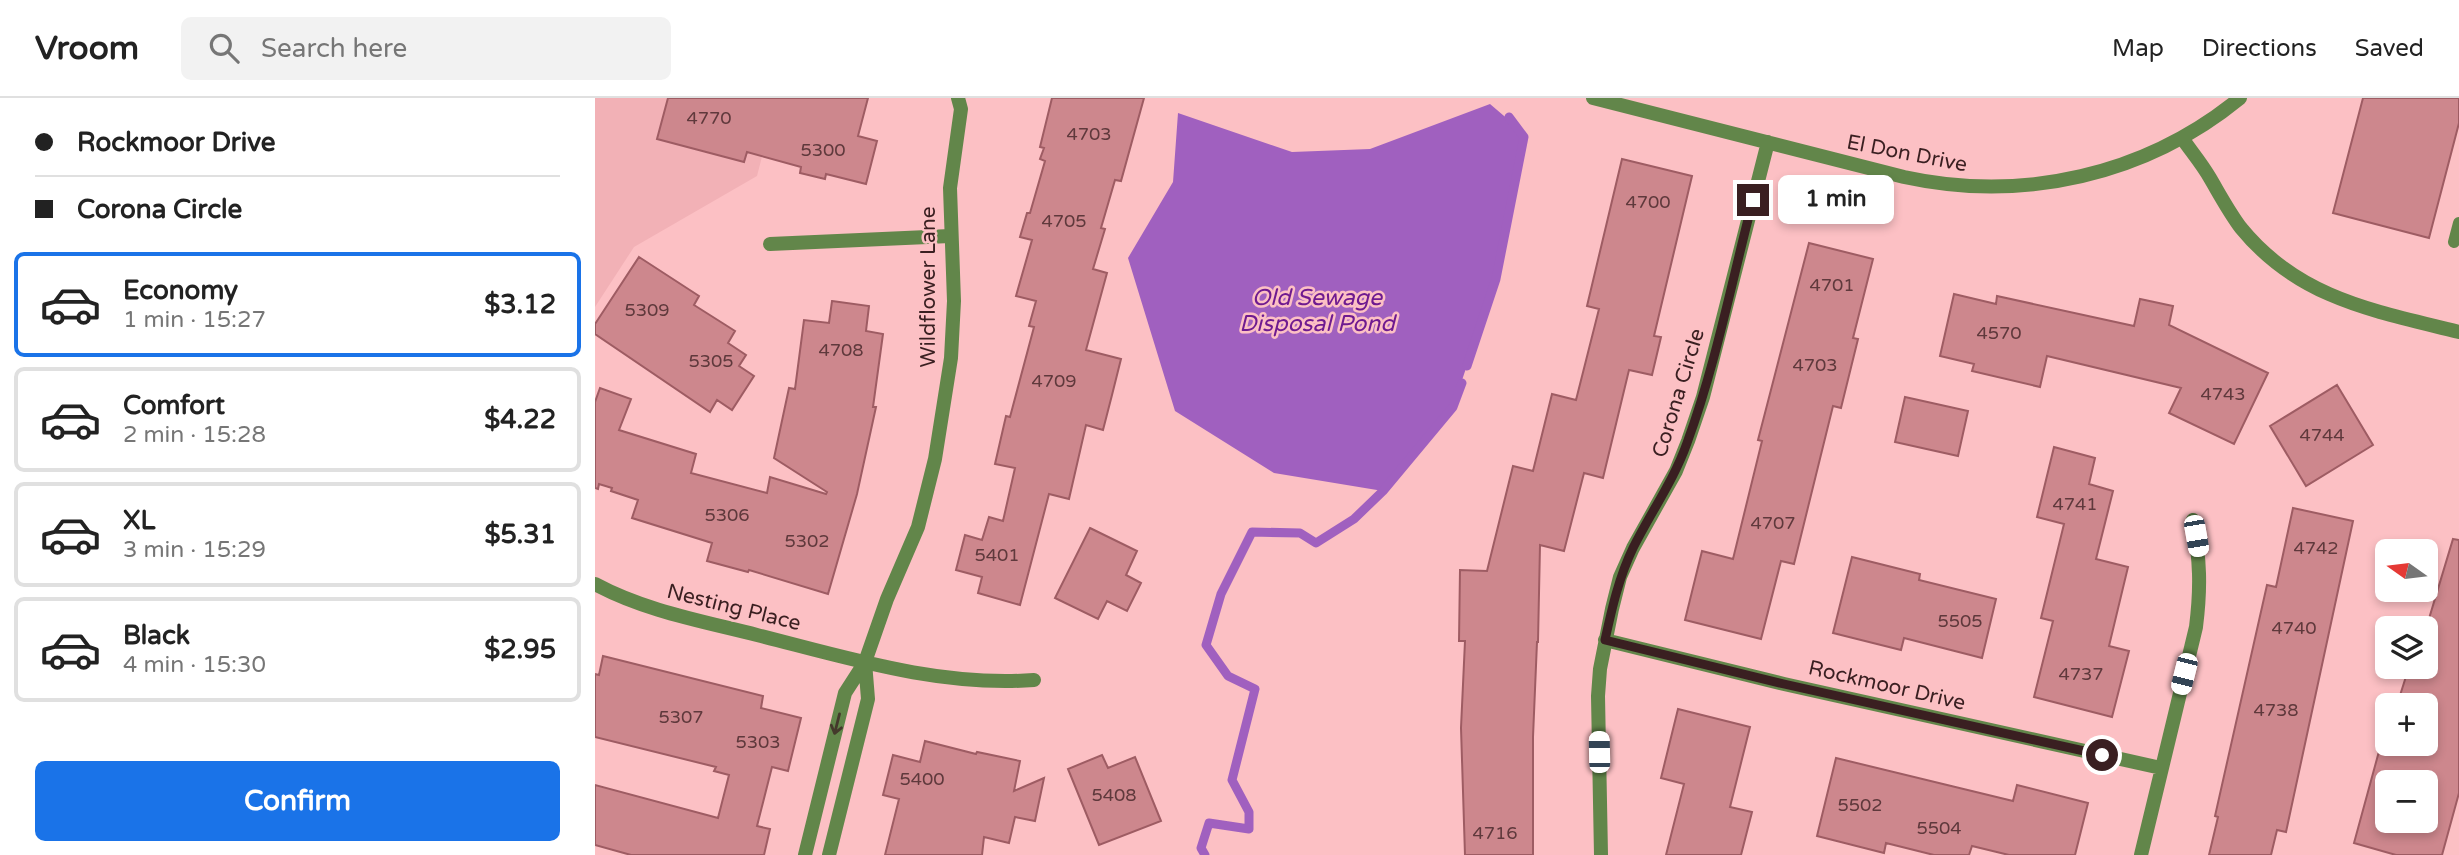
<!DOCTYPE html>
<html lang="en">
<head>
<meta charset="utf-8">
<style>
	:root { --surface:#fff; --page:#f2f2f2; --text:#222; --muted:#767676; --line:#e0e0e0; --accent:#1a73e8 }
	body { margin:0; font-family:"Varela Round",sans-serif; background:var(--page); color:var(--text); height:100vh; display:flex; flex-direction:column; font-size:26px; white-space:nowrap }
	* { box-sizing:border-box; margin:0 }
	p { font-size:23px; color:var(--muted) }
	.icon { flex:none; width:38px; height:38px; fill:none; stroke:currentColor; stroke-width:2; stroke-linecap:round; stroke-linejoin:round }
	.map { position:relative; flex:1; overflow:hidden }
	.details { display:flex; flex-direction:column; background:var(--surface); width:595px }
	.details>* { flex:none }
	.banner { display:grid; align-content:center; height:154px; padding:0 35px; background:var(--surface) }
	.needle { width:46px; rotate:284deg }
	.tools { position:absolute; left:1780px; top:441px; display:grid; gap:14px }
	.tools a { display:grid; place-items:center; width:63px; height:63px; border-radius:10px; background:var(--surface); box-shadow:0 4px 10px #0003; font-size:35px }
	.end { position:absolute; width:32px; height:32px; margin:-16px; border:9px solid #3a1f21; background:#fff; box-shadow:0 0 0 4px #fff }
	.from { border-radius:50% }
	.bubble { position:absolute; height:49px; border-radius:10px; background:var(--surface); box-shadow:0 4px 10px #0003; font-size:23px; font-weight:700; line-height:49px; text-align:center }
	.car { position:absolute; width:21px; height:42px; margin:-21px -10px; border-radius:9px; box-shadow:0 0 5px 2px #0007; background:linear-gradient(#fff 24%,#345 0 40%,#fff 0 76%,#345 0 86%,#fff 0) }
	.banner b { display:flex; align-items:center; gap:24px; height:66px; font-size:26px }
	.banner b+b { border-top:2px solid var(--line) }
	.banner i { width:18px; height:18px; background:var(--text) }
	ul { padding:0; list-style:none }
	li { display:flex; align-items:center; gap:21px; height:105px; margin:0 14px 10px; padding:0 21px; border:4px solid var(--line); border-radius:10px }
	li div { flex:1 }
	li b { display:block; font-size:26px }
	li em { font-style:normal; font-weight:700 }
	li.selected { border-color:var(--accent) }
	li>.icon { width:63px; height:63px; stroke-width:1.5 }
	.primary-button { display:flex; gap:14px; margin-top:auto; padding:14px 35px }
	.primary-button a { flex:1; height:80px; border-radius:10px; background:var(--accent); color:#fff; font-size:28px; font-weight:700; line-height:80px; text-align:center }
	header { display:flex; align-items:center; gap:42px; box-sizing:border-box; height:98px; padding:0 35px; background:var(--surface); border-bottom:2px solid var(--line) }
	header strong { font-size:33px }
	nav { display:flex; gap:38px; margin-inline-start:auto; font-size:24px }
	.search { width:490px; height:63px; background:var(--page); display:flex; align-items:center; gap:18px; box-sizing:border-box; padding:0 24px; border-radius:10px; color:var(--muted); font-size:26px }
	main { display:flex; flex:1; min-height:0 }
	.map>svg:first-child { display:block }
</style>
</head>
<body>
<header>
<strong>Vroom</strong>
<div class="search"><svg class="icon" aria-label="search" viewBox="0 0 24 24"><circle cx="10" cy="10" r="6"/><path d="M15 15l6 6"/></svg>Search here</div>
<nav><a>Map</a><a>Directions</a><a>Saved</a></nav>
</header>
<main>
<section class="details">
<div class="banner">
<b><i class="from"></i>Rockmoor Drive</b>
<b><i></i>Corona Circle</b>
</div>
<ul>
<li class="selected"><svg class="icon" aria-label="car" viewBox="0 0 24 24"><path d="M5 17H2v-5l4-1 3-4h7l3 4 3 1v5h-3M9 17h6M6 11h13"/><circle cx="7" cy="17" r="2"/><circle cx="17" cy="17" r="2"/></svg><div><b>Economy</b><p>1 min · 15:27</p></div><em>$3.12</em></li>
<li><svg class="icon" aria-label="car" viewBox="0 0 24 24"><path d="M5 17H2v-5l4-1 3-4h7l3 4 3 1v5h-3M9 17h6M6 11h13"/><circle cx="7" cy="17" r="2"/><circle cx="17" cy="17" r="2"/></svg><div><b>Comfort</b><p>2 min · 15:28</p></div><em>$4.22</em></li>
<li><svg class="icon" aria-label="car" viewBox="0 0 24 24"><path d="M5 17H2v-5l4-1 3-4h7l3 4 3 1v5h-3M9 17h6M6 11h13"/><circle cx="7" cy="17" r="2"/><circle cx="17" cy="17" r="2"/></svg><div><b>XL</b><p>3 min · 15:29</p></div><em>$5.31</em></li>
<li><svg class="icon" aria-label="car" viewBox="0 0 24 24"><path d="M5 17H2v-5l4-1 3-4h7l3 4 3 1v5h-3M9 17h6M6 11h13"/><circle cx="7" cy="17" r="2"/><circle cx="17" cy="17" r="2"/></svg><div><b>Black</b><p>4 min · 15:30</p></div><em>$2.95</em></li>
</ul>
<div class="primary-button"><a>Confirm</a></div>
</section>
<div class="map">
<svg width="1864" height="757" viewBox="0 0 1864 757">
	<rect width="100%" height="100%" fill="#fcc0c4"/>
	<path fill="#f2b1b6" d="M 0,0 L 182,0 L 162,78 L 39,149 L 0,209 Z"/>
	<path fill="#a060bf" d="M 895,6 L 929,35 L 901,181 L 858,309 L 788,393 L 679,375 L 580,313 L 533,160 L 578,84 L 583,15 L 697,54 L 775,51 Z"/>
	<g fill="none" stroke-linecap="round" stroke-linejoin="round">
		<path stroke="#a060bf" stroke-width="9" d="M 872,268 L 901,181 L 929,39 L 914,19
			M 610,757 L 606,750 L 614,725 L 654,731 L 654,714 L 637,682 L 660,591 L 633,578 L 611,547 L 626,496 L 657,434 L 705,435 L 721,445 L 759,421 L 788,393 L 858,309 L 867,285"/>
	</g>
	<path fill="#cd878d" stroke="#9e5c63" stroke-width="2" fill-rule="evenodd" d="M 73,0 L 273,0 L 263,38 L 282,43 L 271,86 L 231,76 L 230,81 L 205,75 L 206,69 L 152,54 L 149,64 L 62,41 Z
		M 457,0 L 549,0 L 526,83 L 520,82 L 506,130 L 510,131 L 498,171 L 512,175 L 491,252 L 526,261 L 517,297 L 508,332 L 491,327 L 474,401 L 454,396 L 425,507 L 383,495 L 387,479 L 361,472 L 370,437 L 387,442 L 394,419 L 408,423 L 420,370 L 400,366 L 411,318 L 415,319 L 439,229 L 434,228 L 441,203 L 421,198 L 437,142 L 425,139 L 432,115 L 435,115 L 450,63 L 445,61 L 449,50 L 445,49 Z
		M 1768,0 L 1864,0 L 1864,25 L 1834,140 L 1738,115 Z
		M 1027,61 L 1097,78 L 1059,238 L 1066,239 L 1057,277 L 1034,272 L 1008,380 L 989,375 L 969,453 L 945,447 L 943,544 L 942,544 L 938,639 L 938,757 L 870,757 L 866,630 L 870,543 L 864,543 L 865,472 L 892,473 L 918,368 L 938,373 L 957,296 L 981,302 L 1004,211 L 992,208 Z
		M 1214,145 L 1278,161 L 1258,240 L 1263,241 L 1246,310 L 1238,308 L 1199,466 L 1186,463 L 1166,541 L 1090,522 L 1107,453 L 1138,461 L 1167,343 L 1163,342 Z
		M 44,159 L 104,198 L 99,207 L 140,233 L 133,245 L 151,257 L 144,268 L 159,278 L 137,312 L 122,302 L 115,314 L 0,236 L 0,226 Z
		M 1359,196 L 1401,206 L 1402,198 L 1539,228 L 1545,201 L 1578,208 L 1574,227 L 1673,275 L 1639,346 L 1574,315 L 1586,290 L 1452,258 L 1445,289 L 1377,273 L 1379,266 L 1345,258 Z
		M 237,203 L 274,208 L 271,233 L 288,236 L 278,309 L 281,309 L 262,396 L 233,496 L 154,472 L 153,474 L 112,463 L 117,445 L 37,420 L 43,402 L 16,393 L 17,390 L 4,386 L 3,391 L 0,390 L 0,304 L 5,290 L 36,301 L 24,332 L 101,356 L 96,375 L 172,395 L 175,379 L 231,396 L 232,394 L 179,360 L 194,290 L 200,291 L 209,222 L 234,225 Z
		M 1742,287 L 1778,347 L 1711,388 L 1675,328 Z
		M 1310,299 L 1373,313 L 1363,358 L 1300,344 Z
		M 1459,349 L 1500,360 L 1494,386 L 1518,393 L 1501,461 L 1533,469 L 1514,548 L 1534,553 L 1517,619 L 1439,599 L 1458,523 L 1446,520 L 1469,426 L 1442,419 Z
		M 1698,410 L 1758,423 L 1691,734 L 1682,732 L 1676,757 L 1614,757 L 1623,719 L 1620,718 L 1672,487 L 1681,489 Z
		M 495,430 L 542,453 L 531,477 L 546,485 L 532,513 L 512,503 L 503,521 L 460,500 Z
		M 1858,441 L 1864,442 L 1864,695 L 1847,757 L 1801,757 L 1759,745 L 1786,646 L 1791,646 L 1792,642 L 1792,646 L 1830,646 L 1830,607 L 1802,607 L 1814,569 L 1830,569 L 1830,534 ZM 1792,684 L 1830,684 L 1830,723 L 1792,723 Z
		M 1257,459 L 1325,476 L 1324,482 L 1401,501 L 1387,560 L 1309,540 L 1306,552 L 1238,535 Z
		M 8,558 L 168,598 L 166,610 L 206,620 L 193,673 L 177,669 L 162,728 L 175,731 L 169,757 L 36,757 L 0,747 L 0,687 L 123,720 L 134,677 L 119,673 L 121,669 L 0,639 L 0,576 L 4,577 Z
		M 1083,611 L 1155,629 L 1135,709 L 1157,714 L 1146,757 L 1071,757 L 1089,686 L 1066,680 Z
		M 330,643 L 381,656 L 382,654 L 425,663 L 419,693 L 449,680 L 440,723 L 420,719 L 414,745 L 389,739 L 387,757 L 290,757 L 304,701 L 288,697 L 298,657 L 325,664 Z
		M 507,657 L 513,670 L 540,659 L 566,723 L 504,747 L 473,671 Z
		M 1241,660 L 1418,703 L 1422,687 L 1493,705 L 1480,757 L 1414,757 L 1377,748 L 1374,757 L 1339,757 L 1291,745 L 1289,755 L 1222,738 Z"/>
	<g fill="none" stroke-linecap="round" stroke-linejoin="round">
		<path stroke="#62864a" stroke-width="12" d="M 1859,144 L 1864,125"/>
		<path stroke="#62864a" stroke-width="14" d="M 998,0 L 1309,79 C 1428,105 1551,77 1645,0
			M 1587,40 C 1596,53 1607,66 1615,80 C 1625,97 1634,114 1646,130 C 1704,201 1780,213 1864,234
			M 175,146 L 355,138
			M 0,486 C 50,513 107,523 162,537 C 253,560 344,589 439,582
			M 1010,542 L 1189,586 L 1566,670
			M 210,757 L 250,595 L 270,564 L 292,501 L 323,429 L 340,361 L 356,260 L 359,203 L 355,90 L 366,11 L 363,0
			M 234,757 L 273,601 L 270,564
			M 1006,757 L 1003,598 L 1005,571 L 1017,511 L 1025,479 L 1038,450 L 1081,373 L 1093,343 L 1108,299 L 1173,44
			M 1546,757 L 1601,529 C 1606,489 1605,462 1598,422"/>
	</g>
	<defs><path id="oneway-shaft" d="M-6 0H5M1.5-3L5.5 0L1.5 3" fill="none" stroke-width="1.6" stroke-linecap="round" stroke-linejoin="round" transform="scale(1.75)"/></defs>
	<use stroke="#44392b" href="#oneway-shaft" transform="translate(242 626) rotate(104)"/>
	<g fill="none" stroke-linecap="round" stroke-linejoin="round">
		<path stroke="#3a1f21" stroke-width="9" d="M 1158,102 C 1137,182 1121,266 1092,345 C 1079,382 1056,414 1038,450 C 1024,479 1017,510 1010,542 L 1189,586 L 1507,657"/>
	</g>
	<g text-anchor="middle" stroke-width="5" stroke-linejoin="round" paint-order="stroke">
		<g font-size="18" fill="#5f393c">
			<text x="114" y="26">4770</text>
			<text x="494" y="42">4703</text>
			<text x="228" y="58">5300</text>
			<text x="1053" y="110">4700</text>
			<text x="469" y="129">4705</text>
			<text x="1237" y="193">4701</text>
			<text x="52" y="218">5309</text>
			<text x="1404" y="241">4570</text>
			<text x="246" y="258">4708</text>
			<text x="116" y="269">5305</text>
			<text x="1220" y="273">4703</text>
			<text x="459" y="289">4709</text>
			<text x="1628" y="302">4743</text>
			<text x="1727" y="343">4744</text>
			<text x="1480" y="412">4741</text>
			<text x="132" y="423">5306</text>
			<text x="1178" y="431">4707</text>
			<text x="212" y="449">5302</text>
			<text x="1721" y="456">4742</text>
			<text x="402" y="463">5401</text>
			<text x="1365" y="529">5505</text>
			<text x="1699" y="536">4740</text>
			<text x="1486" y="582">4737</text>
			<text x="1681" y="618">4738</text>
			<text x="86" y="625">5307</text>
			<text x="163" y="650">5303</text>
			<text x="327" y="687">5400</text>
			<text x="519" y="703">5408</text>
			<text x="1265" y="713">5502</text>
			<text x="1344" y="736">5504</text>
			<text x="900" y="741">4716</text>
		</g>
		<g font-size="21" fill="#3a1f21" stroke="#fcc0c4">
			<text transform="translate(1312 55) rotate(11)" y="7">El Don Drive</text>
			<text transform="translate(333 189) rotate(-90)" y="7">Wildflower Lane</text>
			<text transform="translate(1083 295) rotate(-73)" y="7">Corona Circle</text>
			<text transform="translate(139 509) rotate(14)" y="7">Nesting Place</text>
			<text transform="translate(1292 587) rotate(13)" y="7">Rockmoor Drive</text>
		</g>
		<g font-size="23" font-style="italic" fill="#6f1a90" stroke="#fcc0c4">
			<text x="722" y="207">Old Sewage<tspan x="722" dy="26">Disposal Pond</tspan></text>
		</g>
	</g>
</svg>
<div class="tools">
<a><svg class="needle" viewBox="-14 -14 28 28"><path d="M0-13l5 13h-10z" fill="#e53935"/><path d="M0 13l5-13h-10z" fill="#767676"/></svg></a>
<a><svg class="icon" aria-label="layers" viewBox="0 0 24 24"><path d="M12 4l9 5-9 5-9-5zM3 14l9 5 9-5"/></svg></a>
<a>+</a>
<a>−</a>
</div>
<i class="end from" style="left:1507px;top:657px"></i>
<i class="end" style="left:1158px;top:102px"></i>
<div class="bubble" style="left:1183px;top:77px;width:116px">1 min</div>
<i class="car" style="left:1601px;top:438px;rotate:170deg"></i>
<i class="car" style="left:1589px;top:576px;rotate:194deg"></i>
<i class="car" style="left:1004px;top:654px;rotate:359deg"></i>
</div>
</main>
</body>
</html>
